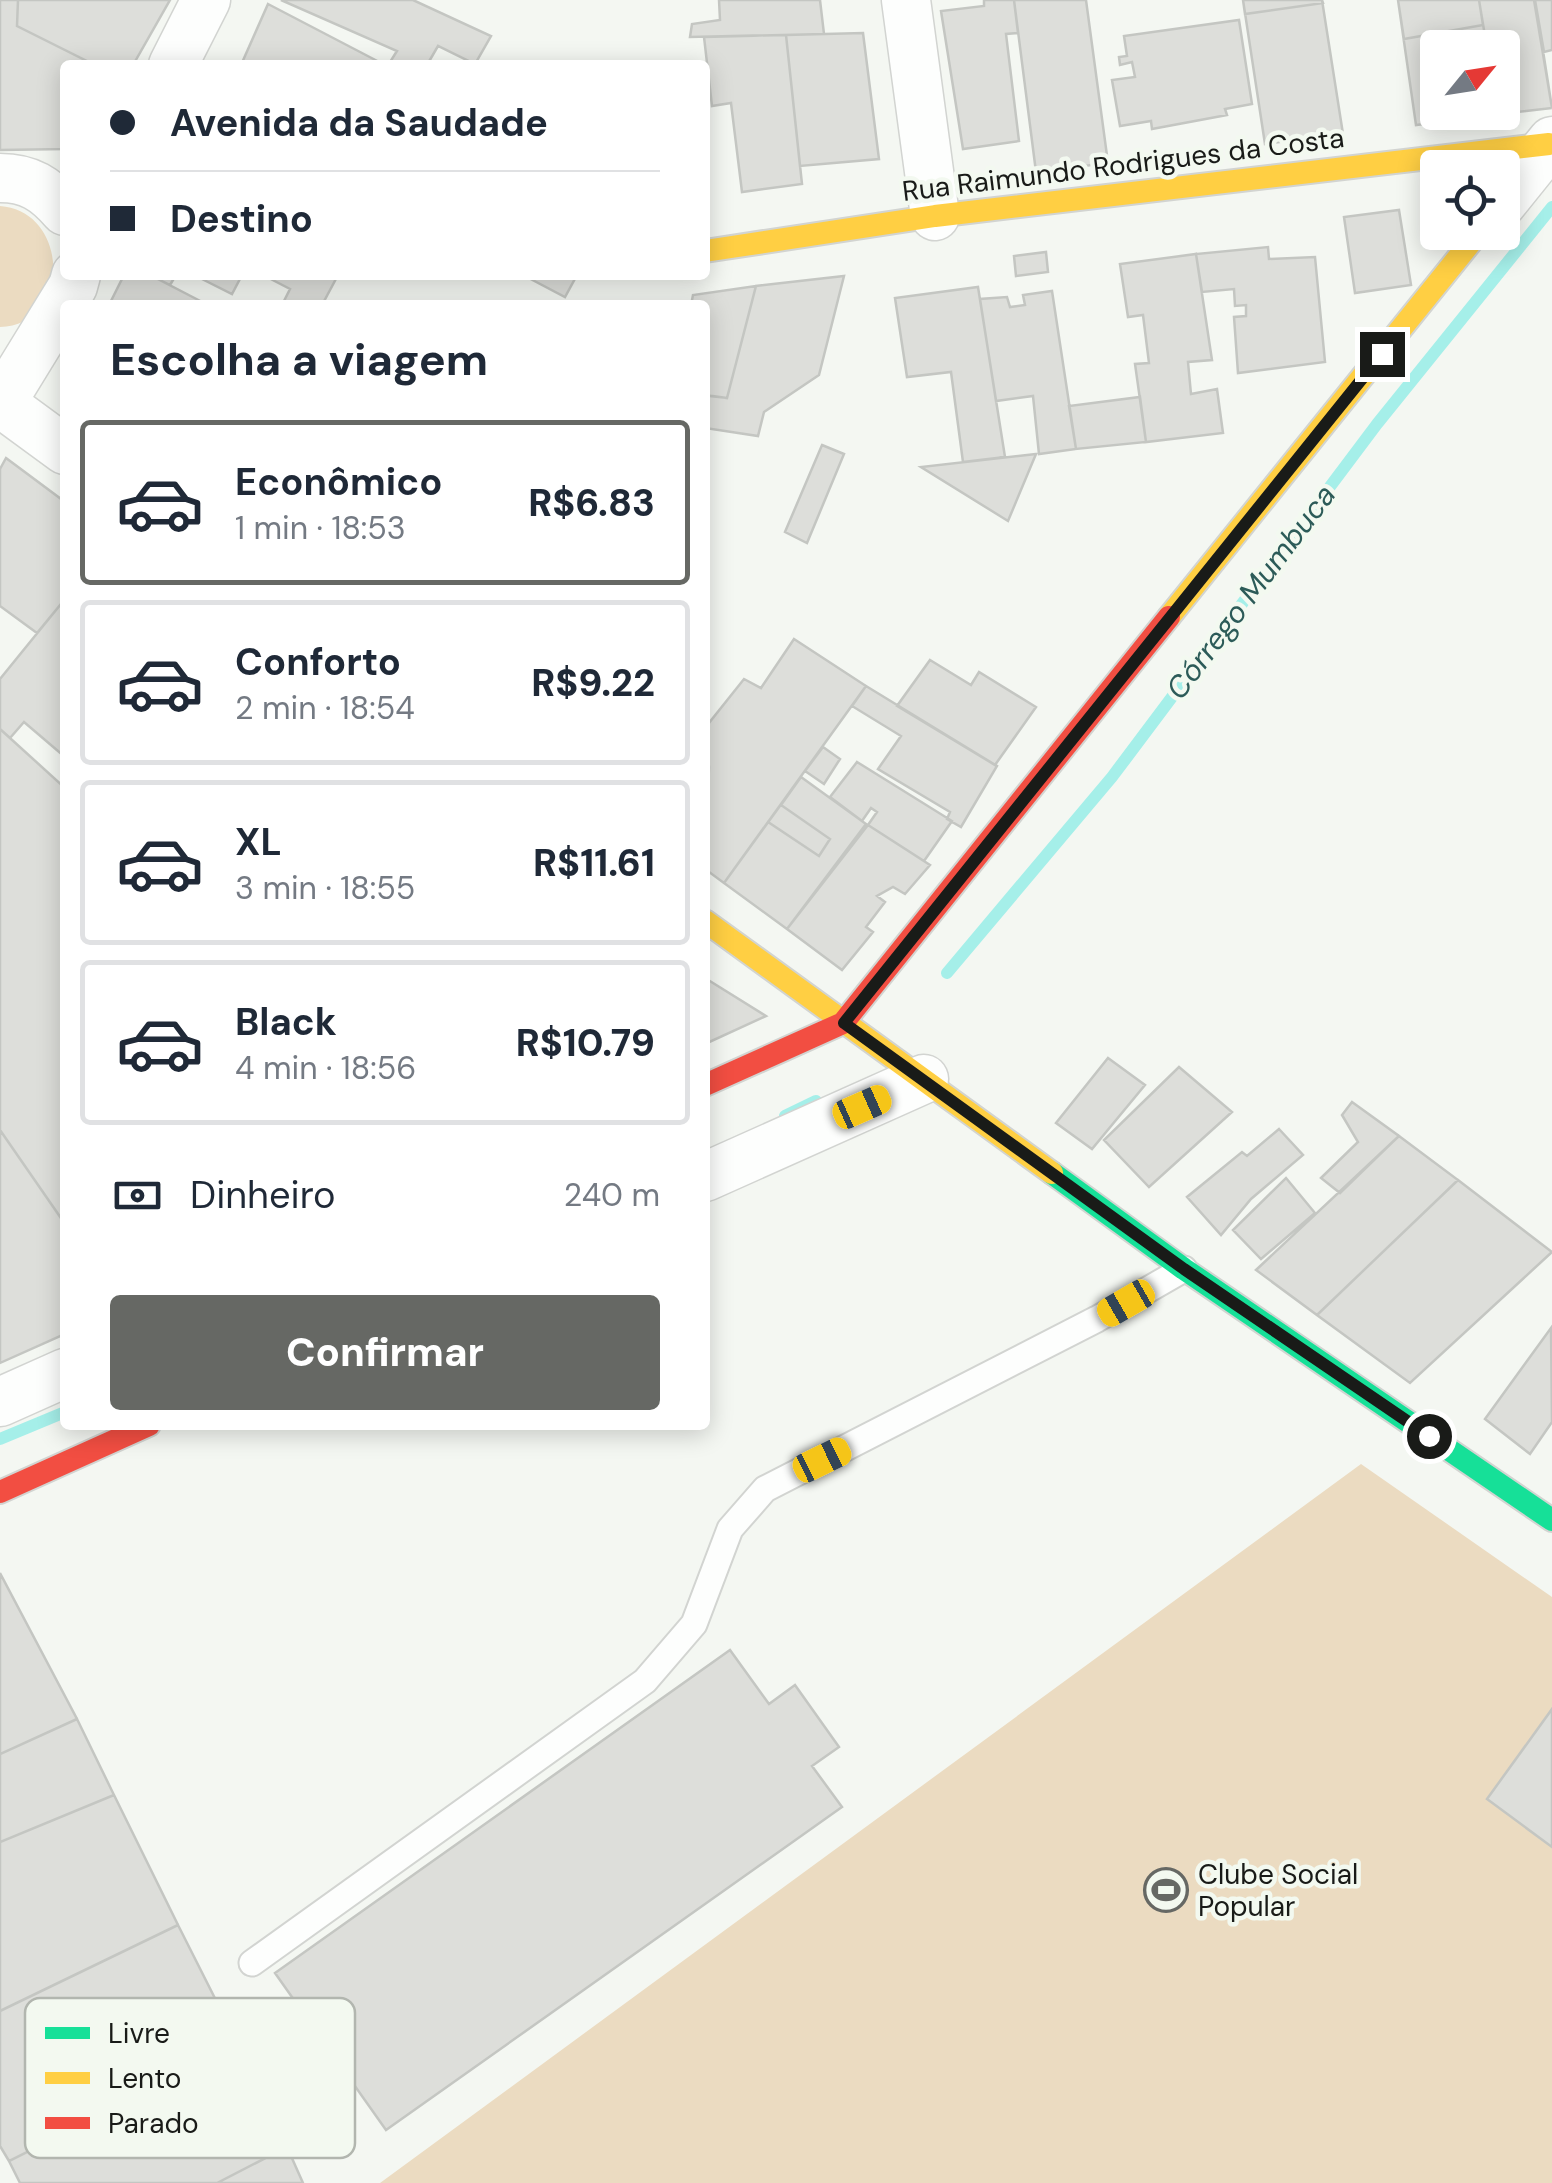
<!DOCTYPE html>
<html lang="pt">
<head>
<meta charset="utf-8">
<style>
	:root { --surface:#fff; --page:#f2f2f3; --text:#1f2937; --muted:#747a83; --line:#e0e1e3; --accent:#666864 }
	body { margin:0; font-family:"DM Sans",sans-serif; background:var(--page); color:var(--text); height:100vh; display:flex; flex-direction:column; font-size:38px; white-space:nowrap }
	* { box-sizing:border-box; margin:0 }
	p { font-size:32px; color:var(--muted) }
	.icon { flex:none; width:55px; height:55px; fill:none; stroke:currentColor; stroke-width:2; stroke-linecap:round; stroke-linejoin:round }
	.map { position:relative; flex:1; overflow:hidden }
	.drawer { position:absolute; left:60px; top:300px; width:650px; height:1130px; display:flex; flex-direction:column; background:var(--surface); border-radius:10px; box-shadow:0 5px 25px #0003 }
	.drawer>* { flex:none }
	.hud { position:absolute; left:60px; top:60px; width:650px; height:220px; border-radius:10px; box-shadow:0 5px 25px #0003; display:grid; align-content:center; height:220px; padding:0 50px; background:var(--surface) }
	.needle { width:65px; rotate:60deg }
	.controls { position:absolute; left:1420px; top:30px; display:grid; gap:20px }
	.controls a { display:grid; place-items:center; width:100px; height:100px; border-radius:10px; background:var(--surface); box-shadow:0 5px 25px #0003; font-size:50px }
	.end { position:absolute; width:45px; height:45px; margin:-22px; border:12px solid #191b18; background:#fff; box-shadow:0 0 0 5px #fff }
	.from { border-radius:50% }
	.car { position:absolute; width:30px; height:60px; margin:-30px -15px; border-radius:12px; box-shadow:0 0 8px 2px #0007; background:linear-gradient(#f5c518 24%,#345 0 40%,#f5c518 0 76%,#345 0 86%,#f5c518 0) }
	.hud b { display:flex; align-items:center; gap:35px; height:95px; font-size:38px }
	.hud b+b { border-top:2px solid var(--line) }
	.hud i { width:25px; height:25px; background:var(--text) }
	ul { padding:0; list-style:none }
	li { display:flex; align-items:center; gap:30px; height:165px; margin:0 20px 15px; padding:0 30px; border:5px solid var(--line); border-radius:10px }
	li div { flex:1 }
	li b { display:block; font-size:38px }
	li em { font-style:normal; font-weight:800 }
	li.current { border-color:var(--accent) }
	li>.icon { width:90px; height:90px; stroke-width:1.5 }
	h2 { padding:0 50px; font-size:45px; line-height:120px }
	.pay { display:flex; align-items:center; gap:25px; height:110px; padding:0 50px; font-size:38px }
	.pay p { margin-inline-start:auto }
	.primary-button { display:flex; gap:20px; margin-top:auto; padding:20px 50px }
	.primary-button a { flex:1; height:115px; border-radius:10px; background:var(--accent); color:#fff; font-size:40px; font-weight:800; line-height:115px; text-align:center }
	.map>svg:first-child { display:block }
</style>
</head>
<body>
<div class="map">
<svg width="1552" height="2183" viewBox="0 0 1552 2183">
	<rect width="100%" height="100%" fill="#f4f7f2"/>
	<path fill="#ebdbc1" d="M 0,206 C 70,211 72,325 0,327 Z
		M 1361,1464 L 1552,1597 L 1552,2183 L 380,2183 Z"/>
	<g fill="none" stroke-linecap="round" stroke-linejoin="round">
		<path stroke="#a5efe9" stroke-width="12" d="M 947,973 L 1112,777 L 1377,424 L 1552,207
			M 785,1116 L 816,1101
			M 0,1439 L 65,1412"/>
	</g>
	<path fill="#dddeda" stroke="#c4c6c2" stroke-width="2.5" d="M 0,0 L 18,0 L 17,26 L 95,65 L 65,65 L 65,149 L 0,150 Z
		M 18,0 L 170,0 L 133,65 L 95,65 L 17,26 Z
		M 281,0 L 413,0 L 491,36 L 475,64 L 438,46 L 427,65 L 395,65 L 390,62 L 397,51 Z
		M 719,0 L 820,0 L 824,34 L 690,37 L 692,24 L 720,20 Z
		M 984,0 L 1014,0 L 1018,33 L 1006,34 L 1019,141 L 963,149 L 941,11 L 984,6 Z
		M 1014,0 L 1086,0 L 1108,163 L 1036,172 Z
		M 1243,0 L 1322,0 L 1343,134 L 1265,144 Z
		M 1243,0 L 1322,0 L 1323,3 L 1245,14 Z
		M 1398,0 L 1479,0 L 1487,48 L 1438,48 L 1438,112 L 1499,114 L 1416,125 Z
		M 1398,0 L 1479,0 L 1483,25 L 1404,39 Z
		M 1479,0 L 1535,0 L 1552,108 L 1499,114 L 1502,112 L 1502,48 L 1487,48 Z
		M 1479,0 L 1534,0 L 1552,108 L 1499,114 L 1502,112 L 1502,48 L 1487,48 Z
		M 1535,0 L 1552,0 L 1552,50 L 1544,52 Z
		M 268,4 L 385,65 L 241,65 Z
		M 1239,20 L 1252,104 L 1225,109 L 1227,115 L 1152,129 L 1151,121 L 1120,126 L 1112,80 L 1135,77 L 1132,62 L 1120,65 L 1119,57 L 1127,56 L 1124,36 Z
		M 863,33 L 879,159 L 800,166 L 786,35 Z
		M 786,35 L 802,184 L 742,192 L 731,103 L 712,106 L 704,37 Z
		M 1399,210 L 1411,285 L 1355,293 L 1344,217 Z
		M 1268,247 L 1269,259 L 1315,257 L 1325,362 L 1238,373 L 1234,317 L 1246,316 L 1246,305 L 1235,306 L 1234,289 L 1202,292 L 1196,254 Z
		M 1046,252 L 1048,272 L 1016,276 L 1014,256 Z
		M 1196,254 L 1212,360 L 1188,362 L 1191,394 L 1217,389 L 1223,433 L 1146,442 L 1135,364 L 1149,363 L 1143,315 L 1128,317 L 1120,264 Z
		M 124,275 L 150,275 L 208,305 L 109,305 Z
		M 150,275 L 176,275 L 170,285 Z
		M 194,275 L 242,275 L 232,294 Z
		M 263,275 L 338,275 L 322,305 L 282,305 L 290,289 Z
		M 523,275 L 577,275 L 565,297 Z
		M 844,276 L 819,375 L 764,412 L 758,436 L 705,428 L 705,395 L 727,398 L 756,286 Z
		M 756,286 L 727,398 L 710,396 L 705,390 L 705,305 L 691,305 L 693,295 Z
		M 978,287 L 1005,457 L 963,462 L 951,372 L 907,377 L 895,298 Z
		M 1052,291 L 1076,449 L 1039,454 L 1033,396 L 996,401 L 980,299 L 1007,297 L 1010,307 L 1025,305 L 1023,295 Z
		M 1140,397 L 1146,442 L 1076,449 L 1069,406 Z
		M 822,445 L 844,454 L 807,543 L 785,532 Z
		M 1036,454 L 1008,521 L 921,467 Z
		M 6,458 L 65,502 L 65,599 L 37,633 L 0,606 L 0,469 Z
		M 65,599 L 65,757 L 24,722 L 10,738 L 0,729 L 0,679 Z
		M 794,639 L 866,686 L 724,883 L 705,869 L 709,767 L 705,728 L 744,679 L 761,688 Z
		M 930,660 L 971,685 L 979,672 L 1036,707 L 995,765 L 897,706 Z
		M 866,686 L 997,766 L 961,827 L 947,819 L 950,812 L 878,769 L 901,736 L 852,706 Z
		M 0,729 L 65,788 L 65,1224 L 0,1130 Z
		M 823,747 L 840,759 L 824,784 L 805,771 Z
		M 857,762 L 952,821 L 924,861 L 868,825 L 877,812 L 871,808 L 862,821 L 830,797 Z
		M 801,777 L 866,824 L 787,929 L 724,883 Z
		M 801,777 L 866,824 L 787,929 L 724,883 L 768,822 L 819,856 L 830,839 L 781,805 Z
		M 868,825 L 930,865 L 905,894 L 893,887 L 877,896 L 885,902 L 866,927 L 873,932 L 842,970 L 787,929 Z
		M 705,978 L 766,1016 L 705,1044 Z
		M 1108,1058 L 1145,1085 L 1092,1149 L 1056,1123 Z
		M 1179,1067 L 1232,1112 L 1149,1187 L 1104,1140 Z
		M 1352,1102 L 1399,1136 L 1340,1193 L 1321,1178 L 1358,1142 L 1342,1115 Z
		M 1279,1129 L 1303,1155 L 1251,1199 L 1221,1235 L 1187,1197 L 1242,1152 L 1247,1156 Z
		M 0,1130 L 65,1224 L 65,1334 L 0,1363 Z
		M 1399,1136 L 1458,1180 L 1317,1315 L 1256,1270 Z
		M 1286,1178 L 1315,1213 L 1261,1259 L 1233,1230 Z
		M 1458,1180 L 1552,1252 L 1410,1383 L 1317,1315 Z
		M 1551,1328 L 1552,1422 L 1530,1454 L 1485,1419 Z
		M 0,1573 L 77,1719 L 0,1754 Z
		M 730,1650 L 769,1704 L 795,1685 L 839,1747 L 812,1766 L 842,1807 L 386,2130 L 275,1973 Z
		M 1552,1709 L 1552,1847 L 1487,1799 Z
		M 77,1719 L 114,1795 L 0,1842 L 0,1754 Z
		M 114,1795 L 178,1925 L 0,2011 L 0,1842 Z
		M 178,1925 L 239,2046 L 9,2161 L 0,2146 L 0,2011 Z
		M 239,2046 L 287,2147 L 217,2183 L 20,2183 L 9,2161 Z
		M 287,2147 L 303,2183 L 217,2183 Z"/>
	<g fill="none" stroke-linecap="round" stroke-linejoin="round">
		<g stroke="#d2d4d1" stroke-width="29">
			<path id="lane" d="M 252,1963 L 645,1681 L 694,1624 L 730,1529 L 765,1489 L 1097,1319 L 1184,1269"/>
		</g>
		<g stroke="#d2d4d1" stroke-width="51">
			<path id="street" d="M 906,0 L 935,216
				M 173,65 L 206,0
				M 0,178 C 29,178 46,189 65,211
				M 1502,203 L 1552,141
				M 1,403 L 65,450
				M 0,405 L 73,286 L 76,275
				M 705,1177 L 924,1079
				M 0,1402 L 65,1373"/>
		</g>
		<g stroke="#d2d4d1" stroke-width="26">
			<path id="fast" d="M 1052,1173 L 1184,1269 L 1552,1520"/>
		</g>
		<g stroke="#d2d4d1" stroke-width="26">
			<path id="slow" d="M 705,251 L 935,216 L 1549,144
				M 1169,617 L 1479,232
				M 705,921 L 1052,1173"/>
		</g>
		<g stroke="#d2d4d1" stroke-width="26">
			<path id="jam" d="M 705,1085 L 843,1023 L 1169,617
				M 0,1492 L 149,1425"/>
		</g>
		<use href="#lane" stroke="#fdfefd" stroke-width="25"/>
		<use href="#street" stroke="#fdfefd" stroke-width="48"/>
		<use href="#fast" stroke="#16e098" stroke-width="22"/>
		<use href="#slow" stroke="#ffcf43" stroke-width="22"/>
		<use href="#jam" stroke="#f24e42" stroke-width="22"/>
	</g>
	<g fill="none" stroke-linecap="round" stroke-linejoin="round">
		<path stroke="#191b18" stroke-width="12" d="M 1382,354 L 844,1023 L 1184,1269 L 1429,1436"/>
	</g>
	<defs>
		<g id="stadium-ring" transform="scale(2.25)"><circle r="9.5" fill="#f3f9f0" stroke="#666864" stroke-width="1.5"/><path d="M0-5a6.5 5 0 1 0 0 10a6.5 5 0 1 0 0-10ZM-3.5-1.8h7v3.6h-7Z" fill="#666864"/></g>
	</defs>
	<g fill-rule="evenodd">
		<use href="#stadium-ring" x="1166" y="1890"/>
	</g>
	<g text-anchor="middle" stroke-width="9" stroke-linejoin="round" paint-order="stroke">
		<g font-size="28" fill="#191b18" stroke="#f3f9f0">
			<text transform="translate(1123 164) rotate(-7)" y="10">Rua Raimundo Rodrigues da Costa</text>
		</g>
		<g font-size="28" fill="#191b18" stroke="#f3f9f0" text-anchor="start">
			<text x="1198" y="1884">Clube Social<tspan x="1198" dy="32">Popular</tspan></text>
		</g>
		<g font-size="30" font-style="italic" fill="#2c5b58" stroke="#f3f9f0">
			<text transform="translate(1251 592) rotate(-53)" y="10">Córrego Mumbuca</text>
		</g>
	</g>
	<rect x="25" y="1998" width="330" height="160" rx="15" fill="#f3f9f0" stroke="#b2b6af" stroke-width="2.5"/>
	<rect x="45" y="2027" width="45" height="12" fill="#16e098"/>
	<rect x="45" y="2072" width="45" height="12" fill="#ffcf43"/>
	<rect x="45" y="2117" width="45" height="12" fill="#f24e42"/>
	<g font-size="28" fill="#191b18">
		<text x="108" y="2043">Livre</text>
		<text x="108" y="2088">Lento</text>
		<text x="108" y="2133">Parado</text>
	</g>
</svg>
<div class="controls">
<a><svg class="needle" viewBox="-14 -14 28 28"><path d="M0-13l5 13h-10z" fill="#e53935"/><path d="M0 13l5-13h-10z" fill="#747a83"/></svg></a>
<a><svg class="icon" aria-label="locate" viewBox="0 0 24 24"><circle cx="12" cy="12" r="6"/><path d="M12 2v4M12 18v4M2 12h4M18 12h4"/></svg></a>
</div>
<i class="end from" style="left:1429px;top:1436px"></i>
<i class="end" style="left:1382px;top:354px"></i>
<i class="car" style="left:862px;top:1107px;rotate:66deg"></i>
<i class="car" style="left:1126px;top:1303px;rotate:240deg"></i>
<i class="car" style="left:822px;top:1460px;rotate:64deg"></i>
<div class="hud">
<b><i class="from"></i>Avenida da Saudade</b>
<b><i></i>Destino</b>
</div>
<section class="drawer">
<h2>Escolha a viagem</h2>
<ul>
<li class="current"><svg class="icon" aria-label="car" viewBox="0 0 24 24"><path d="M5 17H2v-5l4-1 3-4h7l3 4 3 1v5h-3M9 17h6M6 11h13"/><circle cx="7" cy="17" r="2"/><circle cx="17" cy="17" r="2"/></svg><div><b>Econômico</b><p>1 min · 18:53</p></div><em>R$6.83</em></li>
<li><svg class="icon" aria-label="car" viewBox="0 0 24 24"><path d="M5 17H2v-5l4-1 3-4h7l3 4 3 1v5h-3M9 17h6M6 11h13"/><circle cx="7" cy="17" r="2"/><circle cx="17" cy="17" r="2"/></svg><div><b>Conforto</b><p>2 min · 18:54</p></div><em>R$9.22</em></li>
<li><svg class="icon" aria-label="car" viewBox="0 0 24 24"><path d="M5 17H2v-5l4-1 3-4h7l3 4 3 1v5h-3M9 17h6M6 11h13"/><circle cx="7" cy="17" r="2"/><circle cx="17" cy="17" r="2"/></svg><div><b>XL</b><p>3 min · 18:55</p></div><em>R$11.61</em></li>
<li><svg class="icon" aria-label="car" viewBox="0 0 24 24"><path d="M5 17H2v-5l4-1 3-4h7l3 4 3 1v5h-3M9 17h6M6 11h13"/><circle cx="7" cy="17" r="2"/><circle cx="17" cy="17" r="2"/></svg><div><b>Black</b><p>4 min · 18:56</p></div><em>R$10.79</em></li>
</ul>
<div class="pay"><svg class="icon" aria-label="cash" viewBox="0 0 24 24"><path d="M3 7h18v10H3z"/><circle cx="12" cy="12" r="2"/></svg>Dinheiro<p>240 m</p></div>
<div class="primary-button"><a>Confirmar</a></div>
</section>
</div>
</body>
</html>
